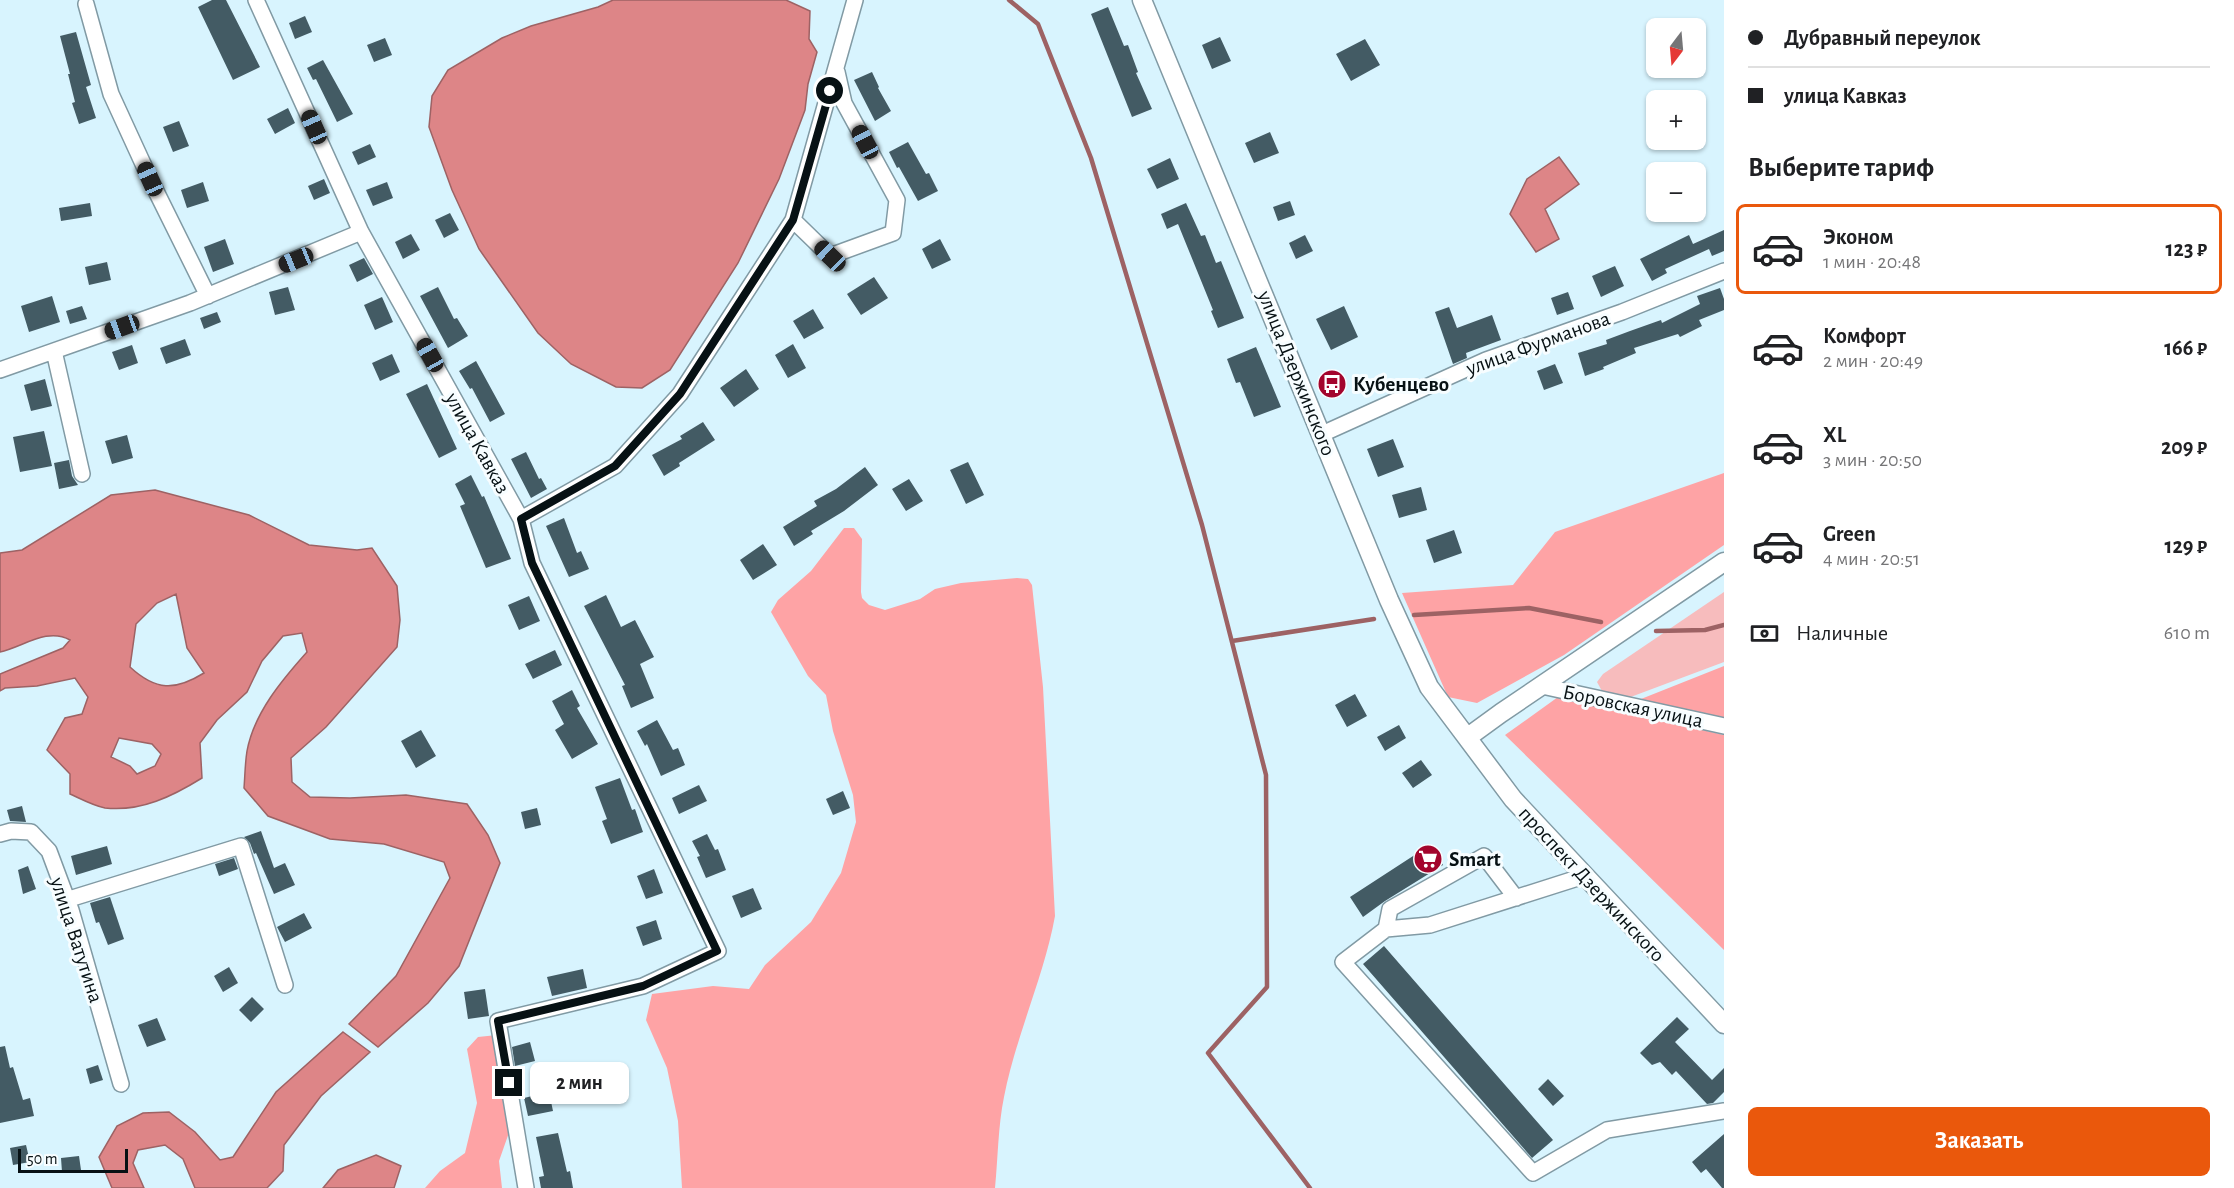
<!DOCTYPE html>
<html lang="ru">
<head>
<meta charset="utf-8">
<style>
	:root { --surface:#fff; --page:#f2f2f2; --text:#202124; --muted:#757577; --line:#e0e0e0; --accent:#ea580c }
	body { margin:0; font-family:"Alegreya Sans",sans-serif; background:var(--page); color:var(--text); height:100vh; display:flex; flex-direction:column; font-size:22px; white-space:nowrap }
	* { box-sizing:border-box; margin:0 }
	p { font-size:20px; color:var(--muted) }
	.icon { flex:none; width:33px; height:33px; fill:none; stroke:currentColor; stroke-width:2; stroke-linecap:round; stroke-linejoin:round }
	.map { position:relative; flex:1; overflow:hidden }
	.panel { display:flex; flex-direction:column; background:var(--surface); width:510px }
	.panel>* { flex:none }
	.banner { display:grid; align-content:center; height:132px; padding:0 24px; background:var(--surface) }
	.needle { width:39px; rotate:196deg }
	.controls { position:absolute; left:1646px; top:18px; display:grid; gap:12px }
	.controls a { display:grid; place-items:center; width:60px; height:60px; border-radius:9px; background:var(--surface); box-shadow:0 2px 4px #0004; font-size:30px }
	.scale { position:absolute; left:18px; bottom:15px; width:110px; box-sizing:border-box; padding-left:6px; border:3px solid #071114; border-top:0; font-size:16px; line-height:21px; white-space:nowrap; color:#071114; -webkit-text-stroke:4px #f7fdff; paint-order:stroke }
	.end { position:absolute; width:27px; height:27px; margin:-14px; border:8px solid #071114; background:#fff; box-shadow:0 0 0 3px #fff }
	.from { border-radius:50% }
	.bubble { position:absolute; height:42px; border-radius:9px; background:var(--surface); box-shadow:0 2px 4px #0004; font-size:20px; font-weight:700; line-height:42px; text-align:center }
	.car { position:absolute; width:18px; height:36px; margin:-18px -9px; border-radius:8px; box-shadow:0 0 4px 2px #0007; background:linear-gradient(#222 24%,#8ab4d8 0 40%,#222 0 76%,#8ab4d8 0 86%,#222 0) }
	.banner b { display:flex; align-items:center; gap:21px; height:57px; font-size:22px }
	.banner b+b { border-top:2px solid var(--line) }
	.banner i { width:15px; height:15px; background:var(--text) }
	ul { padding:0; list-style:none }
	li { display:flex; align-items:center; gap:18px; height:90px; margin:0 12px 9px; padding:0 12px; border:3px solid transparent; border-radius:9px }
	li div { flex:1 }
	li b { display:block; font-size:22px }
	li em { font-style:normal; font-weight:700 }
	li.selected { border-color:var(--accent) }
	li>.icon { width:54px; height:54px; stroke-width:1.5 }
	h2 { padding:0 24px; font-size:27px; line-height:72px }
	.pay { display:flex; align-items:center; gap:15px; height:66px; padding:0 24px; font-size:22px }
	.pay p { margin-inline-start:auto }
	.button { display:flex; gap:12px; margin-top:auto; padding:12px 24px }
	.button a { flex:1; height:69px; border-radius:9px; background:var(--accent); color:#fff; font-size:24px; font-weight:700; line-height:69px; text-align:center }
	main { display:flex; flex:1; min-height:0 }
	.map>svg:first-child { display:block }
</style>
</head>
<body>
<main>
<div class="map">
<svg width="1724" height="1188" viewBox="0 0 1724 1188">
	<rect width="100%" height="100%" fill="#d8f4fe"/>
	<path fill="#f7bcbd" d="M 1724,592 L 1724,662 L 1628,698 L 1602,691 L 1597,682 L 1603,674 Z"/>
	<path fill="#fea3a5" d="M 1724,473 L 1724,545 L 1564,655 L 1477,703 L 1448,697 L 1402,593 L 1513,585 L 1555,532 Z
		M 844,528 L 854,528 L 862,539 L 861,592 L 862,598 L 869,605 L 885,610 L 920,599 L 935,589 L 961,583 L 1017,578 L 1028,579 L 1032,585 L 1043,687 L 1055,916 C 1044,977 1016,1035 1004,1097 C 998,1126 998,1158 995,1188 L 682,1188 L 678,1121 L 667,1068 L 646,1020 L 652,994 L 713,986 L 749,989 L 765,965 L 811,922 L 841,873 L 856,822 L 853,795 L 833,731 L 826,695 L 808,676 L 771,612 L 778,600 L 811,571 Z
		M 1724,666 L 1724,720 L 1641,699 Z
		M 1558,697 L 1724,735 L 1724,950 L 1505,735 Z
		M 497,1035 L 502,1045 L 499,1081 L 511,1127 L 499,1161 L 502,1188 L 425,1188 L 440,1171 L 465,1153 L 477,1103 L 467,1049 L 478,1037 Z"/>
	<path fill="#dd8587" stroke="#9d6264" stroke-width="1.5" fill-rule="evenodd" d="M 613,0 L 786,0 L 810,11 L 809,39 L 817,52 L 808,84 L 805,110 L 779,179 L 738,263 L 670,370 L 642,388 L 616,387 L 571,364 L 538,333 L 479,249 L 452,190 L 429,127 L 432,96 L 448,70 L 502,38 L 531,26 L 598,7 Z
		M 1559,157 L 1579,184 L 1545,209 L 1559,239 L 1536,252 L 1510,214 L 1527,179 Z
		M 155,490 L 249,515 L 309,545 L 357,550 L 372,548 L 397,586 L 400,620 L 397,647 L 326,727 L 291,758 L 292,782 L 310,797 L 350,798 L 406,795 L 467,804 L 488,835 L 500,863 L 459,966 L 428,1003 L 378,1047 L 349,1024 L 396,976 L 450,878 L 444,862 L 384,844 L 330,839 L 268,816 L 244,788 C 245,776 245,763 247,751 C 254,713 282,680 307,652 L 302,633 L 283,636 L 262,661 L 247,692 L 217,720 L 200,743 L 202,778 C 173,796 141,812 105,808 C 94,806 81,799 70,794 L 70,774 L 47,750 L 65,718 L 82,714 L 88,697 L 75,678 L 37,686 L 5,688 L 0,691 L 0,674 L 63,648 L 70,640 C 47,627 23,647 0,652 L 0,553 L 22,550 L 111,495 ZM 176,594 L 187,648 L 204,673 C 175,691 156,691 130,667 L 136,624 L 157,603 ZM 119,738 L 152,744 L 161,754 L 155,766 L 137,774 L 130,766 L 111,757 Z
		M 343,1032 L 370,1052 L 321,1096 L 284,1145 L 283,1171 L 267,1188 L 195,1188 L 183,1159 L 165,1145 L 138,1150 L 133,1163 L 144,1188 L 112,1188 L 99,1157 L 117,1126 L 143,1113 L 169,1112 L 195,1132 L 220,1160 L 233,1157 L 276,1092 Z
		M 376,1155 L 401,1166 L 394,1188 L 323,1188 L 338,1170 Z"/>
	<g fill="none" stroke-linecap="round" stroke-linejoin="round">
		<path stroke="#9d6264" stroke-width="4.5" d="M 1009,0 L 1038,24 L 1091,158 L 1202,525 L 1266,775 L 1267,987 L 1208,1053 L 1310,1188
			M 1414,615 L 1529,608 L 1601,622
			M 1656,631 L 1705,630 L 1724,625
			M 1232,641 L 1374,619"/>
	</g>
	<path fill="#435b64" d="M 212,0 L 226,0 L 260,67 L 233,80 L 198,7 Z
		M 1108,7 L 1124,46 L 1128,45 L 1138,72 L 1136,73 L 1152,109 L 1132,117 L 1091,14 Z
		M 305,16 L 312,32 L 295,39 L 289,23 Z
		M 76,32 L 91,85 L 86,87 L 96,118 L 79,124 L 72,103 L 75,102 L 68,74 L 70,74 L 60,36 Z
		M 1220,37 L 1231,61 L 1212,69 L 1202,45 Z
		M 385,38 L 392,55 L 374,62 L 367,45 Z
		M 1365,39 L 1380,65 L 1351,81 L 1336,54 Z
		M 323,60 L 353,114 L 337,122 L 316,79 L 313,80 L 307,68 Z
		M 872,72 L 879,87 L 878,88 L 891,111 L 875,121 L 854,80 Z
		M 288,108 L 295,123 L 275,134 L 267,119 Z
		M 179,121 L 189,146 L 173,152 L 163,127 Z
		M 1270,132 L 1279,153 L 1254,163 L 1245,143 Z
		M 908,142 L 926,174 L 929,173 L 938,191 L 918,201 L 899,167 L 897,168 L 889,152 Z
		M 370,144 L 376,157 L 358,165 L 352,152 Z
		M 1170,158 L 1179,179 L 1157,189 L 1147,169 Z
		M 324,179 L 330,193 L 314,200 L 308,186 Z
		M 203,182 L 209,201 L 187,208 L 181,190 Z
		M 387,182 L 393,198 L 373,206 L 366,190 Z
		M 1290,201 L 1295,215 L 1278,221 L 1273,207 Z
		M 90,203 L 92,216 L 61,221 L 59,208 Z
		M 1186,203 L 1201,236 L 1205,235 L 1216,263 L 1221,261 L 1244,318 L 1218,328 L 1211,311 L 1213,310 L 1178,224 L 1167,229 L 1161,214 Z
		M 450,213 L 459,230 L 444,238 L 435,220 Z
		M 1724,230 L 1724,251 L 1712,256 L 1709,249 L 1665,269 L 1667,273 L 1652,281 L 1640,259 L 1689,235 L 1693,244 Z
		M 411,234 L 420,250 L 403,259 L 395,242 Z
		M 1305,235 L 1313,251 L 1296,259 L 1289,243 Z
		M 225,239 L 234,264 L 213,272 L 204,247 Z
		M 940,239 L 951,260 L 932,269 L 922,249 Z
		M 364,258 L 373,274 L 357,282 L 349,265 Z
		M 107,262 L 111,280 L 89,285 L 85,267 Z
		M 1615,266 L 1624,286 L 1601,297 L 1592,276 Z
		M 874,277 L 888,298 L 861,315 L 847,294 Z
		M 288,287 L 295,310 L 275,315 L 269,292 Z
		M 438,287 L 454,319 L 457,318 L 468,336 L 448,348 L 420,296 Z
		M 1720,288 L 1724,299 L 1724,310 L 1699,320 L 1702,326 L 1680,337 L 1678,334 L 1634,348 L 1636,353 L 1603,367 L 1604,369 L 1585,376 L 1578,353 L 1607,344 L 1606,340 L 1630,331 L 1661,320 L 1662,323 L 1700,304 L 1697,296 Z
		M 1568,292 L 1574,309 L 1557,315 L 1551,298 Z
		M 52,296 L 60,322 L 29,332 L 21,306 Z
		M 382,297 L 393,322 L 375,330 L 364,305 Z
		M 82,306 L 87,319 L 70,324 L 66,311 Z
		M 1344,306 L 1358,337 L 1331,350 L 1316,319 Z
		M 1449,307 L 1457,328 L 1492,315 L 1501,340 L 1466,353 L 1467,358 L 1453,364 L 1435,312 Z
		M 813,309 L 824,328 L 804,339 L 793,321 Z
		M 217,312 L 221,322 L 204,329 L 200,318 Z
		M 185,339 L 191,355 L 166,364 L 160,348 Z
		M 793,344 L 806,368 L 788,378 L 775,355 Z
		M 132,345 L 138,363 L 119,370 L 112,352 Z
		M 1256,347 L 1281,407 L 1254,417 L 1240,382 L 1236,383 L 1227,359 Z
		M 392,354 L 400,372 L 380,381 L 372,363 Z
		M 476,361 L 505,414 L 490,422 L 472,388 L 470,389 L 459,371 Z
		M 1555,364 L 1563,383 L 1544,390 L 1537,371 Z
		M 746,369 L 759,389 L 734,407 L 720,388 Z
		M 45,379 L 52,406 L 31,411 L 24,385 Z
		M 427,384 L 457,449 L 439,458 L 406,394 Z
		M 703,422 L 715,440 L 679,463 L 680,466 L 664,476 L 652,455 L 682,439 L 680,436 Z
		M 44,431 L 52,466 L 20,472 L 13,437 Z
		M 127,435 L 133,458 L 112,464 L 105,441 Z
		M 1393,439 L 1404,467 L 1378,477 L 1367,449 Z
		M 526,452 L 539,479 L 541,478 L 547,489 L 531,498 L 511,459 Z
		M 69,460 L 72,476 L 78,485 L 59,489 L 54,463 Z
		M 968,462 L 984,495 L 966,504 L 950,470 Z
		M 865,467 L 878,485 L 844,511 L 811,531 L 813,534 L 794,546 L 783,527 L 817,506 L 814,501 L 836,489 Z
		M 471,475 L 482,497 L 484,496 L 511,559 L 486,568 L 460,506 L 465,504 L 455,484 Z
		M 909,479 L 923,501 L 906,511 L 892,489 Z
		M 1421,487 L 1427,510 L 1399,518 L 1392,495 Z
		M 564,518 L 577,553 L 581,551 L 589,569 L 569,577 L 546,526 Z
		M 1454,530 L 1462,553 L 1434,563 L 1426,540 Z
		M 763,544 L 777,565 L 753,580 L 740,560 Z
		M 606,595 L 621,627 L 635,620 L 654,657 L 640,664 L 654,698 L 631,708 L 622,686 L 625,685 L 584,606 Z
		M 529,596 L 540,621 L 519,630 L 508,605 Z
		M 555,650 L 562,665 L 533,679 L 525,664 Z
		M 572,690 L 580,706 L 577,708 L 598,744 L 572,759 L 555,730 L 564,724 L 552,701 Z
		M 1355,694 L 1367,716 L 1347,727 L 1335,705 Z
		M 657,720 L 673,750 L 678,748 L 685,765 L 661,776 L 647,744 L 645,746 L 637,731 Z
		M 1399,725 L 1406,738 L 1385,751 L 1377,737 Z
		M 421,730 L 436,756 L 416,768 L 401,741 Z
		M 1421,760 L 1432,775 L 1413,788 L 1402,773 Z
		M 620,778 L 632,810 L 635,809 L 643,832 L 611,844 L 602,821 L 607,819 L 595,787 Z
		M 699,785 L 707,801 L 679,814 L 672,798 Z
		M 843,791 L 850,808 L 833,815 L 826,799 Z
		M 22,806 L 26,822 L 10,821 L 7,810 Z
		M 537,808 L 541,825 L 525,829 L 521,812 Z
		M 261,831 L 274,868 L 285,863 L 295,885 L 274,894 L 256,853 L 254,854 L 250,843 L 244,837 Z
		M 707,834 L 715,850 L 718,849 L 726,870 L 706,878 L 697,857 L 700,856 L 692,841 Z
		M 1430,845 L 1443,865 L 1385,901 L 1363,917 L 1350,897 Z
		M 107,846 L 112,864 L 76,875 L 71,856 Z
		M 234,858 L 238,869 L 219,876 L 215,864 Z
		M 28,866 L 36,889 L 23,894 L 18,870 Z
		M 654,869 L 663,893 L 646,899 L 637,876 Z
		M 753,888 L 762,909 L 741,918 L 732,896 Z
		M 110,897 L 124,939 L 108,945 L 99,922 L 96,923 L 90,903 Z
		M 304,913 L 312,928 L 285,942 L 277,927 Z
		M 656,920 L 662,939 L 643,946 L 636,927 Z
		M 1384,946 L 1553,1140 L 1532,1158 L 1363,964 Z
		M 229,967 L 238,983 L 223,992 L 214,976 Z
		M 583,969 L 587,988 L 552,996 L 547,977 Z
		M 485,989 L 489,1016 L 468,1019 L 464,992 Z
		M 252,997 L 264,1009 L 251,1022 L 239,1010 Z
		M 1677,1017 L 1689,1029 L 1675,1042 L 1712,1080 L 1724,1068 L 1724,1092 L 1713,1103 L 1707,1104 L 1676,1071 L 1672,1075 L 1660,1062 L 1652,1065 L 1640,1053 Z
		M 157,1018 L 166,1040 L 147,1047 L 138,1025 Z
		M 530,1042 L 535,1061 L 515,1066 L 512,1047 Z
		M 5,1046 L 10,1068 L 13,1067 L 23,1100 L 30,1098 L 34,1116 L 0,1123 L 0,1047 Z
		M 98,1065 L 103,1080 L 90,1084 L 86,1069 Z
		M 1548,1079 L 1564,1096 L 1553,1106 L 1538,1089 Z
		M 549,1092 L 553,1111 L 528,1116 L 524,1098 Z
		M 558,1133 L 567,1172 L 570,1171 L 573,1188 L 541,1188 L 539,1177 L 544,1176 L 536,1137 Z
		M 1724,1134 L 1724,1188 L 1722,1188 L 1706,1169 L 1701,1173 L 1692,1162 Z
		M 26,1145 L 30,1162 L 13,1165 L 10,1148 Z
		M 79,1156 L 81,1170 L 62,1172 L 61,1158 Z"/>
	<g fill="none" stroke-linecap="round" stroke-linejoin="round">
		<g stroke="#819aa4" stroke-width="18">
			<path id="minor" d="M 256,0 L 361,232 L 521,519 L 532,563 L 718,951 L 643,986 L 498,1021 L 526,1188
				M 86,4 L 111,94 L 150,179 L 208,296
				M 793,220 L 830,256 L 893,233 L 897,200 L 844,103 L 837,72
				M 54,351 L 82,474
				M 0,370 L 190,303 L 361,232
				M 1322,434 L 1486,360 L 1622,312 L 1724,271
				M 521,519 L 615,466 L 680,394 L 793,220 L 855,0
				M 1542,686 L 1724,726
				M 0,834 L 11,831 L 31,832 L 49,851 L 71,910 L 121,1084
				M 1584,876 L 1430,925 L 1386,929 L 1343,962 L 1533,1173 L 1607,1130 L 1724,1111
				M 66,900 L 241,846 L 285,985
				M 1386,929 L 1390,909 L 1484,856 L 1516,898"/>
		</g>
		<g stroke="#819aa4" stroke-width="21">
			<path id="major" d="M 1142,0 L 1389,600 L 1429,687 L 1513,799 L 1724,1024
				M 1468,737 L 1501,713 L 1724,562"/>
		</g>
		<use href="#minor" stroke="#fff" stroke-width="15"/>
		<use href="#major" stroke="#fff" stroke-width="18"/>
	</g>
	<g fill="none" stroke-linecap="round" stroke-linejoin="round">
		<path stroke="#071114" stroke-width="8" d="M 509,1083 L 498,1021 L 643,986 L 717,951 L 532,563 L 521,519 L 615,466 L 680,394 L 793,220 L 830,91"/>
	</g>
	<defs>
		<g id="bus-disc" transform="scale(1.5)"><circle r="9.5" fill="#a3052d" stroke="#f7fdff"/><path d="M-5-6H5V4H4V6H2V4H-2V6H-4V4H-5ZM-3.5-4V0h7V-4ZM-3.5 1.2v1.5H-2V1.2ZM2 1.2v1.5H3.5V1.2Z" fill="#fff"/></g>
		<g id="supermarket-disc" transform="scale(1.5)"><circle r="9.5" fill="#a3052d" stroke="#f7fdff"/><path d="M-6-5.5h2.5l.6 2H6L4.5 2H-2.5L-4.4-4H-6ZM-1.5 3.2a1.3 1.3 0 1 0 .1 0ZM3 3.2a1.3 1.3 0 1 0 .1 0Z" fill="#fff"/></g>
	</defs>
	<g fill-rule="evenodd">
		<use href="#bus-disc" x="1332" y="384"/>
		<use href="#supermarket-disc" x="1428" y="859"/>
	</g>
	<g text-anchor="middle" stroke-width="6" stroke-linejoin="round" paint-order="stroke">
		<g font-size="21" fill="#071114" stroke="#f7fdff">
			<text transform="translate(1538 343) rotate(-20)" y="7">улица Фурманова</text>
			<text transform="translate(1297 373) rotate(68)" y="7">улица Дзержинского</text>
			<text transform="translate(478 443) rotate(61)" y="7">улица Кавказ</text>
			<text transform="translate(1633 706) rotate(12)" y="7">Боровская улица</text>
			<text transform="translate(1592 884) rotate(47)" y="7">проспект Дзержинского</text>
			<text transform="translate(77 940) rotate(72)" y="7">улица Ватутина</text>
		</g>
		<g font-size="21" font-weight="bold" fill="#071114" stroke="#f7fdff" text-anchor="start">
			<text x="1353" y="391">Кубенцево</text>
			<text x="1449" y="866">Smart</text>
		</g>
	</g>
</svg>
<div class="controls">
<a><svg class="needle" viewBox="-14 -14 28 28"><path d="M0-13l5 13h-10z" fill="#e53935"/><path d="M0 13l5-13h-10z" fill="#757577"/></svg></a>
<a>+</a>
<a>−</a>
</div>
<div class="scale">50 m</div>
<i class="end from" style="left:830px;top:91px"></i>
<i class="end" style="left:509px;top:1083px"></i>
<div class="bubble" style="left:530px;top:1062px;width:99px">2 мин</div>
<i class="car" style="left:314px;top:127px;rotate:336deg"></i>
<i class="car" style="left:865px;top:142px;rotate:332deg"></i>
<i class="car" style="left:150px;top:179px;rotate:336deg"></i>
<i class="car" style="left:830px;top:256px;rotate:314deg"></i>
<i class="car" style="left:296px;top:260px;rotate:248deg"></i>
<i class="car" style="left:122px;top:327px;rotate:250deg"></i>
<i class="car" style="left:430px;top:355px;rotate:331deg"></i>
</div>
<section class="panel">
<div class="banner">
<b><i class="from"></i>Дубравный переулок</b>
<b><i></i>улица Кавказ</b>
</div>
<h2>Выберите тариф</h2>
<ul>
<li class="selected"><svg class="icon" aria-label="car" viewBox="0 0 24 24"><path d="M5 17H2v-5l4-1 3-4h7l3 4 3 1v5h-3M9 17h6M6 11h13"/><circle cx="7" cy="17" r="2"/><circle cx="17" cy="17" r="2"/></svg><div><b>Эконом</b><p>1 мин · 20:48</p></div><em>123 ₽</em></li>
<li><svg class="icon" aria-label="car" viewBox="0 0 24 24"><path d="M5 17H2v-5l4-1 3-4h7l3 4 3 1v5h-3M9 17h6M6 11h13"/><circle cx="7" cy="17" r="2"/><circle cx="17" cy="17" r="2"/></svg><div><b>Комфорт</b><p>2 мин · 20:49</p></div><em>166 ₽</em></li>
<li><svg class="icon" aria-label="car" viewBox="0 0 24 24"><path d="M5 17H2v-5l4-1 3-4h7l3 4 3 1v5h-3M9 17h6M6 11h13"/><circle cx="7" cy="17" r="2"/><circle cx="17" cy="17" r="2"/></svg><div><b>XL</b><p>3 мин · 20:50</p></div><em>209 ₽</em></li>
<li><svg class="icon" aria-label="car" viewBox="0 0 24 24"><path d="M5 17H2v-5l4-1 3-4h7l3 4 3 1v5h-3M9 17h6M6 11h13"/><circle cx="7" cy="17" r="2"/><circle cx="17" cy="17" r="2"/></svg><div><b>Green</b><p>4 мин · 20:51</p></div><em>129 ₽</em></li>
</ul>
<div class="pay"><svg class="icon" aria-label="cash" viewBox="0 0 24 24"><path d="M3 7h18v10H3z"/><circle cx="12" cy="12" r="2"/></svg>Наличные<p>610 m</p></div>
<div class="button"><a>Заказать</a></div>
</section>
</main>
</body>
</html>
